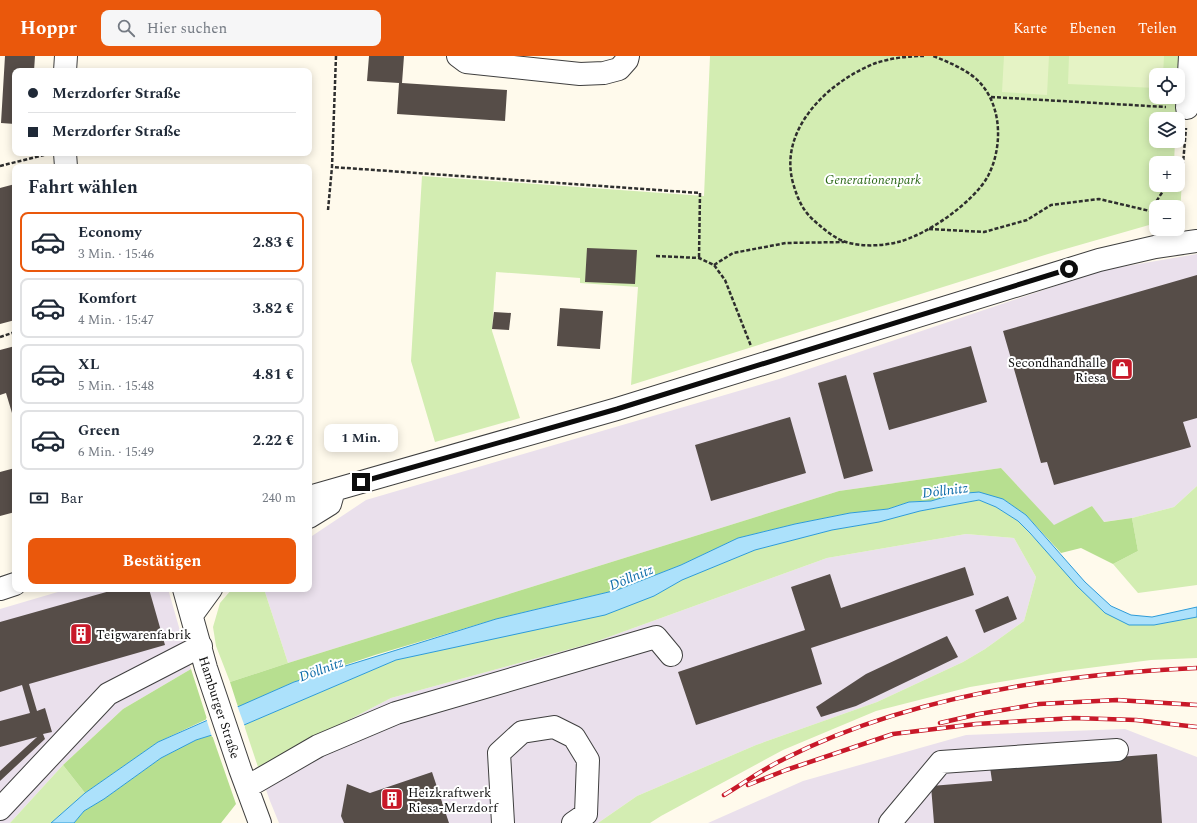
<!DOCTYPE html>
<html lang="de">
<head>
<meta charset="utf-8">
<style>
	:root { --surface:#fff; --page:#f6f6f7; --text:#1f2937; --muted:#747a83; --line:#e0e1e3; --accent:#ea580c }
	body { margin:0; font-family:Spectral,serif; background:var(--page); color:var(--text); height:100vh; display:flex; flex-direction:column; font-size:15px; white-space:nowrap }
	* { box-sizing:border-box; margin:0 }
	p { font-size:13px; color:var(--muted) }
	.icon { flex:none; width:22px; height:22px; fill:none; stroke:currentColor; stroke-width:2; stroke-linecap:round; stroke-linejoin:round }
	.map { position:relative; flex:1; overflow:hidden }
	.panel { position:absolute; left:12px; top:108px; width:300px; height:428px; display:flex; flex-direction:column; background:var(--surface); border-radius:8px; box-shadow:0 2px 10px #0003 }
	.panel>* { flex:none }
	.banner { position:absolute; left:12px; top:12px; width:300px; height:88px; border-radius:8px; box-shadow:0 2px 10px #0003; display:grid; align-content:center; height:88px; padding:0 16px; background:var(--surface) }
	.fabs { position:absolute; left:1149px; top:12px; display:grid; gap:8px }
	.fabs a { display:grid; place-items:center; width:36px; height:36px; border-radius:8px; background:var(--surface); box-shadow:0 2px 10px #0003; font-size:20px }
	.end { position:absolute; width:18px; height:18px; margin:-9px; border:5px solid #0c0c0c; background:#fff; box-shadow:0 0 0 2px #fff }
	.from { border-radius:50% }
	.bubble { position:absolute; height:28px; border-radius:8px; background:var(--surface); box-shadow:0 2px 10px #0003; font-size:13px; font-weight:700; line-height:28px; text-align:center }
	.banner b { display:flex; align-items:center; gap:14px; height:38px; font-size:15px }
	.banner b+b { border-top:1px solid var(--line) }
	.banner i { width:10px; height:10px; background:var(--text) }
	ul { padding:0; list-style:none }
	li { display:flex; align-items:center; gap:12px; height:60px; margin:0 8px 6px; padding:0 8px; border:2px solid var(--line); border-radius:8px }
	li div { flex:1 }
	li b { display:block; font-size:15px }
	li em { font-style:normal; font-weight:700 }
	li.active { border-color:var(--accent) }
	li>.icon { width:36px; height:36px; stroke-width:1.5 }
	h2 { padding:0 16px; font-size:18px; line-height:48px }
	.pay { display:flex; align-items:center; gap:10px; height:44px; padding:0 16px; font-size:15px }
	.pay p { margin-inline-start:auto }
	.cta { display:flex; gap:8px; margin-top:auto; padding:8px 16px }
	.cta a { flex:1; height:46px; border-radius:8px; background:var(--accent); color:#fff; font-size:16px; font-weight:700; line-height:46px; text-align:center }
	header { display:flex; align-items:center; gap:24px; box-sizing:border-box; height:56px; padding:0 20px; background:var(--accent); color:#fff }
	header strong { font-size:19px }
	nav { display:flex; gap:22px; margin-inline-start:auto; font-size:14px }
	.search { width:280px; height:36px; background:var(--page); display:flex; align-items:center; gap:10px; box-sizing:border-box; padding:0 14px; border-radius:8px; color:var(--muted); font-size:15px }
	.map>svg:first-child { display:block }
</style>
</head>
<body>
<header>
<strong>Hoppr</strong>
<div class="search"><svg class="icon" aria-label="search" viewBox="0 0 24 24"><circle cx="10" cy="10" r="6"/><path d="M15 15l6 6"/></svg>Hier suchen</div>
<nav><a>Karte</a><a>Ebenen</a><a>Teilen</a></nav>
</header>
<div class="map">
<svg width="1197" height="767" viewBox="0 0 1197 767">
	<rect width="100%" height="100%" fill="#fffaec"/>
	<path fill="#eae0ec" d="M 1197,198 L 1197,430 L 1174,451 L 1132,462 L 1103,466 L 1092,450 L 1054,470 L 1001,412 L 839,435 L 288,607 L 264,533 L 309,533 L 309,482 L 366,444 L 779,323 L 1103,214 Z
		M 966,478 L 1014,482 L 1036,521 L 1024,565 L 985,593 L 963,606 L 877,646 L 756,689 L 637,740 L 598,767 L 279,767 L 270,745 L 258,711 L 391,642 L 592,587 L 827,502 Z
		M 68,533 L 168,533 L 191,613 L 123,653 L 63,709 L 10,767 L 0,767 L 0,553 Z
		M 1125,673 L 1197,701 L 1197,767 L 708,767 L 803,725 L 966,679 Z"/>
	<path fill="#d3edb2" d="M 710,0 L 1180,0 L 1178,19 L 1156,19 L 1156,41 L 1178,41 L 1176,63 L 1156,63 L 1156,85 L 1175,85 L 1174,107 L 1156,107 L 1156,129 L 1178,129 L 1178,117 L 1182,121 L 1180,161 L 1178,161 L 1178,151 L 1156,151 L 1156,167 L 1048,198 L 631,329 L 638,231 L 580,227 L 580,222 L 496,216 L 492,275 L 520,362 L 435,386 L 411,305 L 422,120 L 704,140 Z
		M 1197,430 L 1197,529 L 1138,537 L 1113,508 L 1138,495 L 1132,462 L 1174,451 Z
		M 979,444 L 996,451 L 1018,465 L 1105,557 L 1154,569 L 1197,561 L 1197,602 L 1151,604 L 1065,615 L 970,631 L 876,655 L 783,694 L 661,760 L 650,767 L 598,767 L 637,740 L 756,689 L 877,646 L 963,606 L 985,593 L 1024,565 L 1036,521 L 1014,482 L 966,478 L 827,502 L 592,587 L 391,642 L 258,711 L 244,669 L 396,604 L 492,583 L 654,540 L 682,524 L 755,494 L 832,474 L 879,466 L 920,455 Z
		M 232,533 L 264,533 L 288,607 L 230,626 L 216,590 L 213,571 L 220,547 Z
		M 63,709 L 85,737 L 51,767 L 10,767 Z"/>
	<path fill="#b7df90" d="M 1001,412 L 1054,469 L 1092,450 L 1104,466 L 1132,462 L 1138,495 L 1113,508 L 1081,492 L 1061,497 L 1026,459 L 1003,443 L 955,438 L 931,445 L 909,446 L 888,453 L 850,457 L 795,468 L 738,482 L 681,509 L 617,534 L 496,563 L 375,599 L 294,626 L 238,651 L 230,626 L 288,607 L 839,435 Z
		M 191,613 L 207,663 L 158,686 L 85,737 L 63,709 L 123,653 Z
		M 212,679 L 236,748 L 221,767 L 74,767 L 84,755 L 104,743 L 161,702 L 196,684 Z"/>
	<path fill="#e5f3c5" d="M 1004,0 L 1049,0 L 1047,39 L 1002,36 Z
		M 1069,0 L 1164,0 L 1163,19 L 1156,19 L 1156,32 L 1068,28 Z"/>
	<path fill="#ace1fb" stroke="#2d9bd8" d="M 979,436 L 1003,443 L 1026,459 L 1085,526 L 1111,550 L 1131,559 L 1152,561 L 1197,551 L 1197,561 L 1154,569 L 1129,569 L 1105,557 L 1077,530 L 1030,477 L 1018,465 L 996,451 L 979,444 L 920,455 L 879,466 L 832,474 L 755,494 L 682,524 L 654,540 L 605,559 L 396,604 L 244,669 L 196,684 L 161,702 L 104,743 L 84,755 L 74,767 L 51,767 L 85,737 L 158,686 L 294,626 L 496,563 L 617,534 L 681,509 L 738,482 L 795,468 L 850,457 L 888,453 L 909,446 L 931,445 L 955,438 Z"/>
	<path fill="#fffaec" d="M 237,649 L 245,671 L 212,681 L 206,662 Z"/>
	<path fill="#564d48" d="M 5,0 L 35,0 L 34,15 L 15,15 L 15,68 L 1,67 Z
		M 369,0 L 404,0 L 402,27 L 507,34 L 505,65 L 397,58 L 399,27 L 367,25 Z
		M 15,128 L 15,264 L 0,268 L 0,132 Z
		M 587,192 L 637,194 L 635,228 L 585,226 Z
		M 1197,219 L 1197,362 L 1183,366 L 1191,391 L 1054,429 L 1047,406 L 1041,407 L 1003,275 Z
		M 560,252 L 603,255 L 600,293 L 557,290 Z
		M 494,256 L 511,257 L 509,274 L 492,273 Z
		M 15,290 L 15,367 L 6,337 L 0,339 L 0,294 Z
		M 971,290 L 987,346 L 889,374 L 873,317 Z
		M 846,319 L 873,415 L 844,423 L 818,327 Z
		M 790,361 L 806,417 L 711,445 L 695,389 Z
		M 15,412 L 15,456 L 0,460 L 0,416 Z
		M 965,511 L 974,539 L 811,592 L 822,628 L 696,669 L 678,616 L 805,574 L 791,531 L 830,518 L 841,552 Z
		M 117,533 L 149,533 L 165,589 L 29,628 L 37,655 L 45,652 L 52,676 L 43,678 L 45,683 L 0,725 L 0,715 L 37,681 L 0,691 L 0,665 L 30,657 L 22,629 L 0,636 L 0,566 Z
		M 1008,540 L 1017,563 L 984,577 L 975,554 Z
		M 947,580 L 958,601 L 856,650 L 821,661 L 816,651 L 866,618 Z
		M 1157,698 L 1162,767 L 934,767 L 931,730 L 992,725 L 990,711 Z
		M 432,716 L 449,767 L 344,767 L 341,760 L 347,728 L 370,737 Z"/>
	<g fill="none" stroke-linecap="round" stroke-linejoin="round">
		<g stroke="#3f3f3f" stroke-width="24">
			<path id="minor" d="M 458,0 L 466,6 L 580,18 L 604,17 L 619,13 L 627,4 L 628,0
				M 65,15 L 66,0
				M 1187,52 L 1190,0
				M 65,97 L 66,111
				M 309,441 L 617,353 L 1099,204 L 1155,191 L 1197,185
				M 309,461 L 330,448 L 334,434
				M 0,533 L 15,528
				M 184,533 L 206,612 L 240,713 L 260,767
				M 192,559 L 211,533
				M 247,731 L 318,690 L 396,657 L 656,581 L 671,599
				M 0,753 L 108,638 L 201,590
				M 503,767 L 499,697 L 522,676 L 554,671 L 574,681 L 588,704 L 586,758 L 573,767
				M 890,767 L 941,706 L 1117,694"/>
		</g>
		<path stroke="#2e2e2e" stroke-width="2.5" stroke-dasharray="4 2" stroke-linecap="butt" d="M 336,0 L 332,111 L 700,137 L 699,202
			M 924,0 C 909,0 891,2 876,7 C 829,25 778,73 793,127 C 798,144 803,156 818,168 C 826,175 836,183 846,186 C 862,191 882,190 898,186 C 927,179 974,146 988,120 C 1004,89 1002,44 974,21 C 961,11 948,6 933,0
			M 991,41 L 1166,51
			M 0,110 L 44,99
			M 1178,114 L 1183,108 L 1186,72
			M 328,154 L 332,111
			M 1150,155 L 1167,129
			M 929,173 L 984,176 L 1027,164 L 1051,149 L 1099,143 L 1150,155 L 1153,171
			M 656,200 L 699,202 L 714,209 L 725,224 L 751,290
			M 714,209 L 733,197 L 786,187 L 844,186
			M 0,281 L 15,276"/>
		<use href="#minor" stroke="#fff" stroke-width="22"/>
		<g stroke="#c81929" stroke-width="4.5">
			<path id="rail" d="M 940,667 L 979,658 L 1039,648 L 1117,644 L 1197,649
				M 748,729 L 786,714 L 893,678 L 976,668 L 1074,662 L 1136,664 L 1197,671
				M 724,739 C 744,727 763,713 784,703 C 906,641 1061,618 1197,612"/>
		</g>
		<use href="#rail" stroke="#fff" stroke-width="3" stroke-dasharray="9" stroke-linecap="butt"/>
	</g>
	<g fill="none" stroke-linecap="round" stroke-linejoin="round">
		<path stroke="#0c0c0c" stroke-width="5" d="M 361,426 L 617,353 L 1069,213"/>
	</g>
	<defs>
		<g id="shop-square" transform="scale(1.15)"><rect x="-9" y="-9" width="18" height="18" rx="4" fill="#c81929" stroke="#fff"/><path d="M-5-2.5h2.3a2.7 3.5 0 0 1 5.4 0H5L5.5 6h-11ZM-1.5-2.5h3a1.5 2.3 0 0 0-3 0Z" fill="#fff"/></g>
		<g id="building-square" transform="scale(1.15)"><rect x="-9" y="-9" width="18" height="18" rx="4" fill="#c81929" stroke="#fff"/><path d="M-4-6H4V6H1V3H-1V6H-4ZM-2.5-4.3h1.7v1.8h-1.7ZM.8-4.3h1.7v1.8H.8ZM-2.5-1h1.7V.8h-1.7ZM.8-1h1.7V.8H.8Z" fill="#fff"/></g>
	</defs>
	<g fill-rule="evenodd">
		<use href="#shop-square" x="1122" y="313"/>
		<use href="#building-square" x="81" y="578"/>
		<use href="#building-square" x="392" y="743"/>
	</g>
	<g text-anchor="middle" stroke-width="4" stroke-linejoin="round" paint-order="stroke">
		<g font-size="13" font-style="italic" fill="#2c6918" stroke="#fff">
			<text x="873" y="128">Generationenpark</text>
		</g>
		<g font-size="13" fill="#0c0c0c" stroke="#fff" text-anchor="start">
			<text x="1106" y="311" text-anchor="end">Secondhandhalle<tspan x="1106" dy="15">Riesa</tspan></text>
			<text x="96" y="583">Teigwarenfabrik</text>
			<text x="408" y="741">Heizkraftwerk<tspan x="408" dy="15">Riesa-Merzdorf</tspan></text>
		</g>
		<g font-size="13" fill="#0c0c0c" stroke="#fff">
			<text transform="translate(220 651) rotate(72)" y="5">Hamburger Straße</text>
		</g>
		<g font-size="14" font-style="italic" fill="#0c6ba8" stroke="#fff">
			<text transform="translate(945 434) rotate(-7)" y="5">Döllnitz</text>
			<text transform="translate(631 521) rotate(-22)" y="5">Döllnitz</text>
			<text transform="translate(321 613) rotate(-20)" y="5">Döllnitz</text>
		</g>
	</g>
</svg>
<div class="fabs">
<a><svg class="icon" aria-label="locate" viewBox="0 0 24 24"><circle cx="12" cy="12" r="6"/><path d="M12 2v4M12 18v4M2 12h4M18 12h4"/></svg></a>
<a><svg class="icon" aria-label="layers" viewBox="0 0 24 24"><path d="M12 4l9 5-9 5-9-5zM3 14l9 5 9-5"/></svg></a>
<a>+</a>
<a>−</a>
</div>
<i class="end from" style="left:1069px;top:213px"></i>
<i class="end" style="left:361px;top:426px"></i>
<div class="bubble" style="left:324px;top:368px;width:74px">1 Min.</div>
<div class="banner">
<b><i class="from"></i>Merzdorfer Straße</b>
<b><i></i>Merzdorfer Straße</b>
</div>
<section class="panel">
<h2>Fahrt wählen</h2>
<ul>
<li class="active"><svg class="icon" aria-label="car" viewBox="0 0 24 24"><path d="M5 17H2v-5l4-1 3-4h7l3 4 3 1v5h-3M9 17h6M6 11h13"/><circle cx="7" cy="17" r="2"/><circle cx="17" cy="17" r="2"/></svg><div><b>Economy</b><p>3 Min. · 15:46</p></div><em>2.83 €</em></li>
<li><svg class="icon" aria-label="car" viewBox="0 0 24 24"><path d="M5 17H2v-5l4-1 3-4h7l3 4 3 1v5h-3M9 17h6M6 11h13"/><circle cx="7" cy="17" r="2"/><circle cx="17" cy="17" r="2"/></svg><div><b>Komfort</b><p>4 Min. · 15:47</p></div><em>3.82 €</em></li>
<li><svg class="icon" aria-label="car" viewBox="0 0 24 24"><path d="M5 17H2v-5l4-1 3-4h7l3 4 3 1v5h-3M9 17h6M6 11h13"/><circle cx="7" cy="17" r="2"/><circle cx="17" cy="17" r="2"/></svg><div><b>XL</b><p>5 Min. · 15:48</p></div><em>4.81 €</em></li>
<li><svg class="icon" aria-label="car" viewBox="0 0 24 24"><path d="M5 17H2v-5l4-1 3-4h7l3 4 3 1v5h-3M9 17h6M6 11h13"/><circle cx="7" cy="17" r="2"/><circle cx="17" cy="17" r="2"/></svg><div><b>Green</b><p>6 Min. · 15:49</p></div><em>2.22 €</em></li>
</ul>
<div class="pay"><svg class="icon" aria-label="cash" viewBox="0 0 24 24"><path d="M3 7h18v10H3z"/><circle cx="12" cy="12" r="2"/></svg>Bar<p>240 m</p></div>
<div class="cta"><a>Bestätigen</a></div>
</section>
</div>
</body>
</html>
